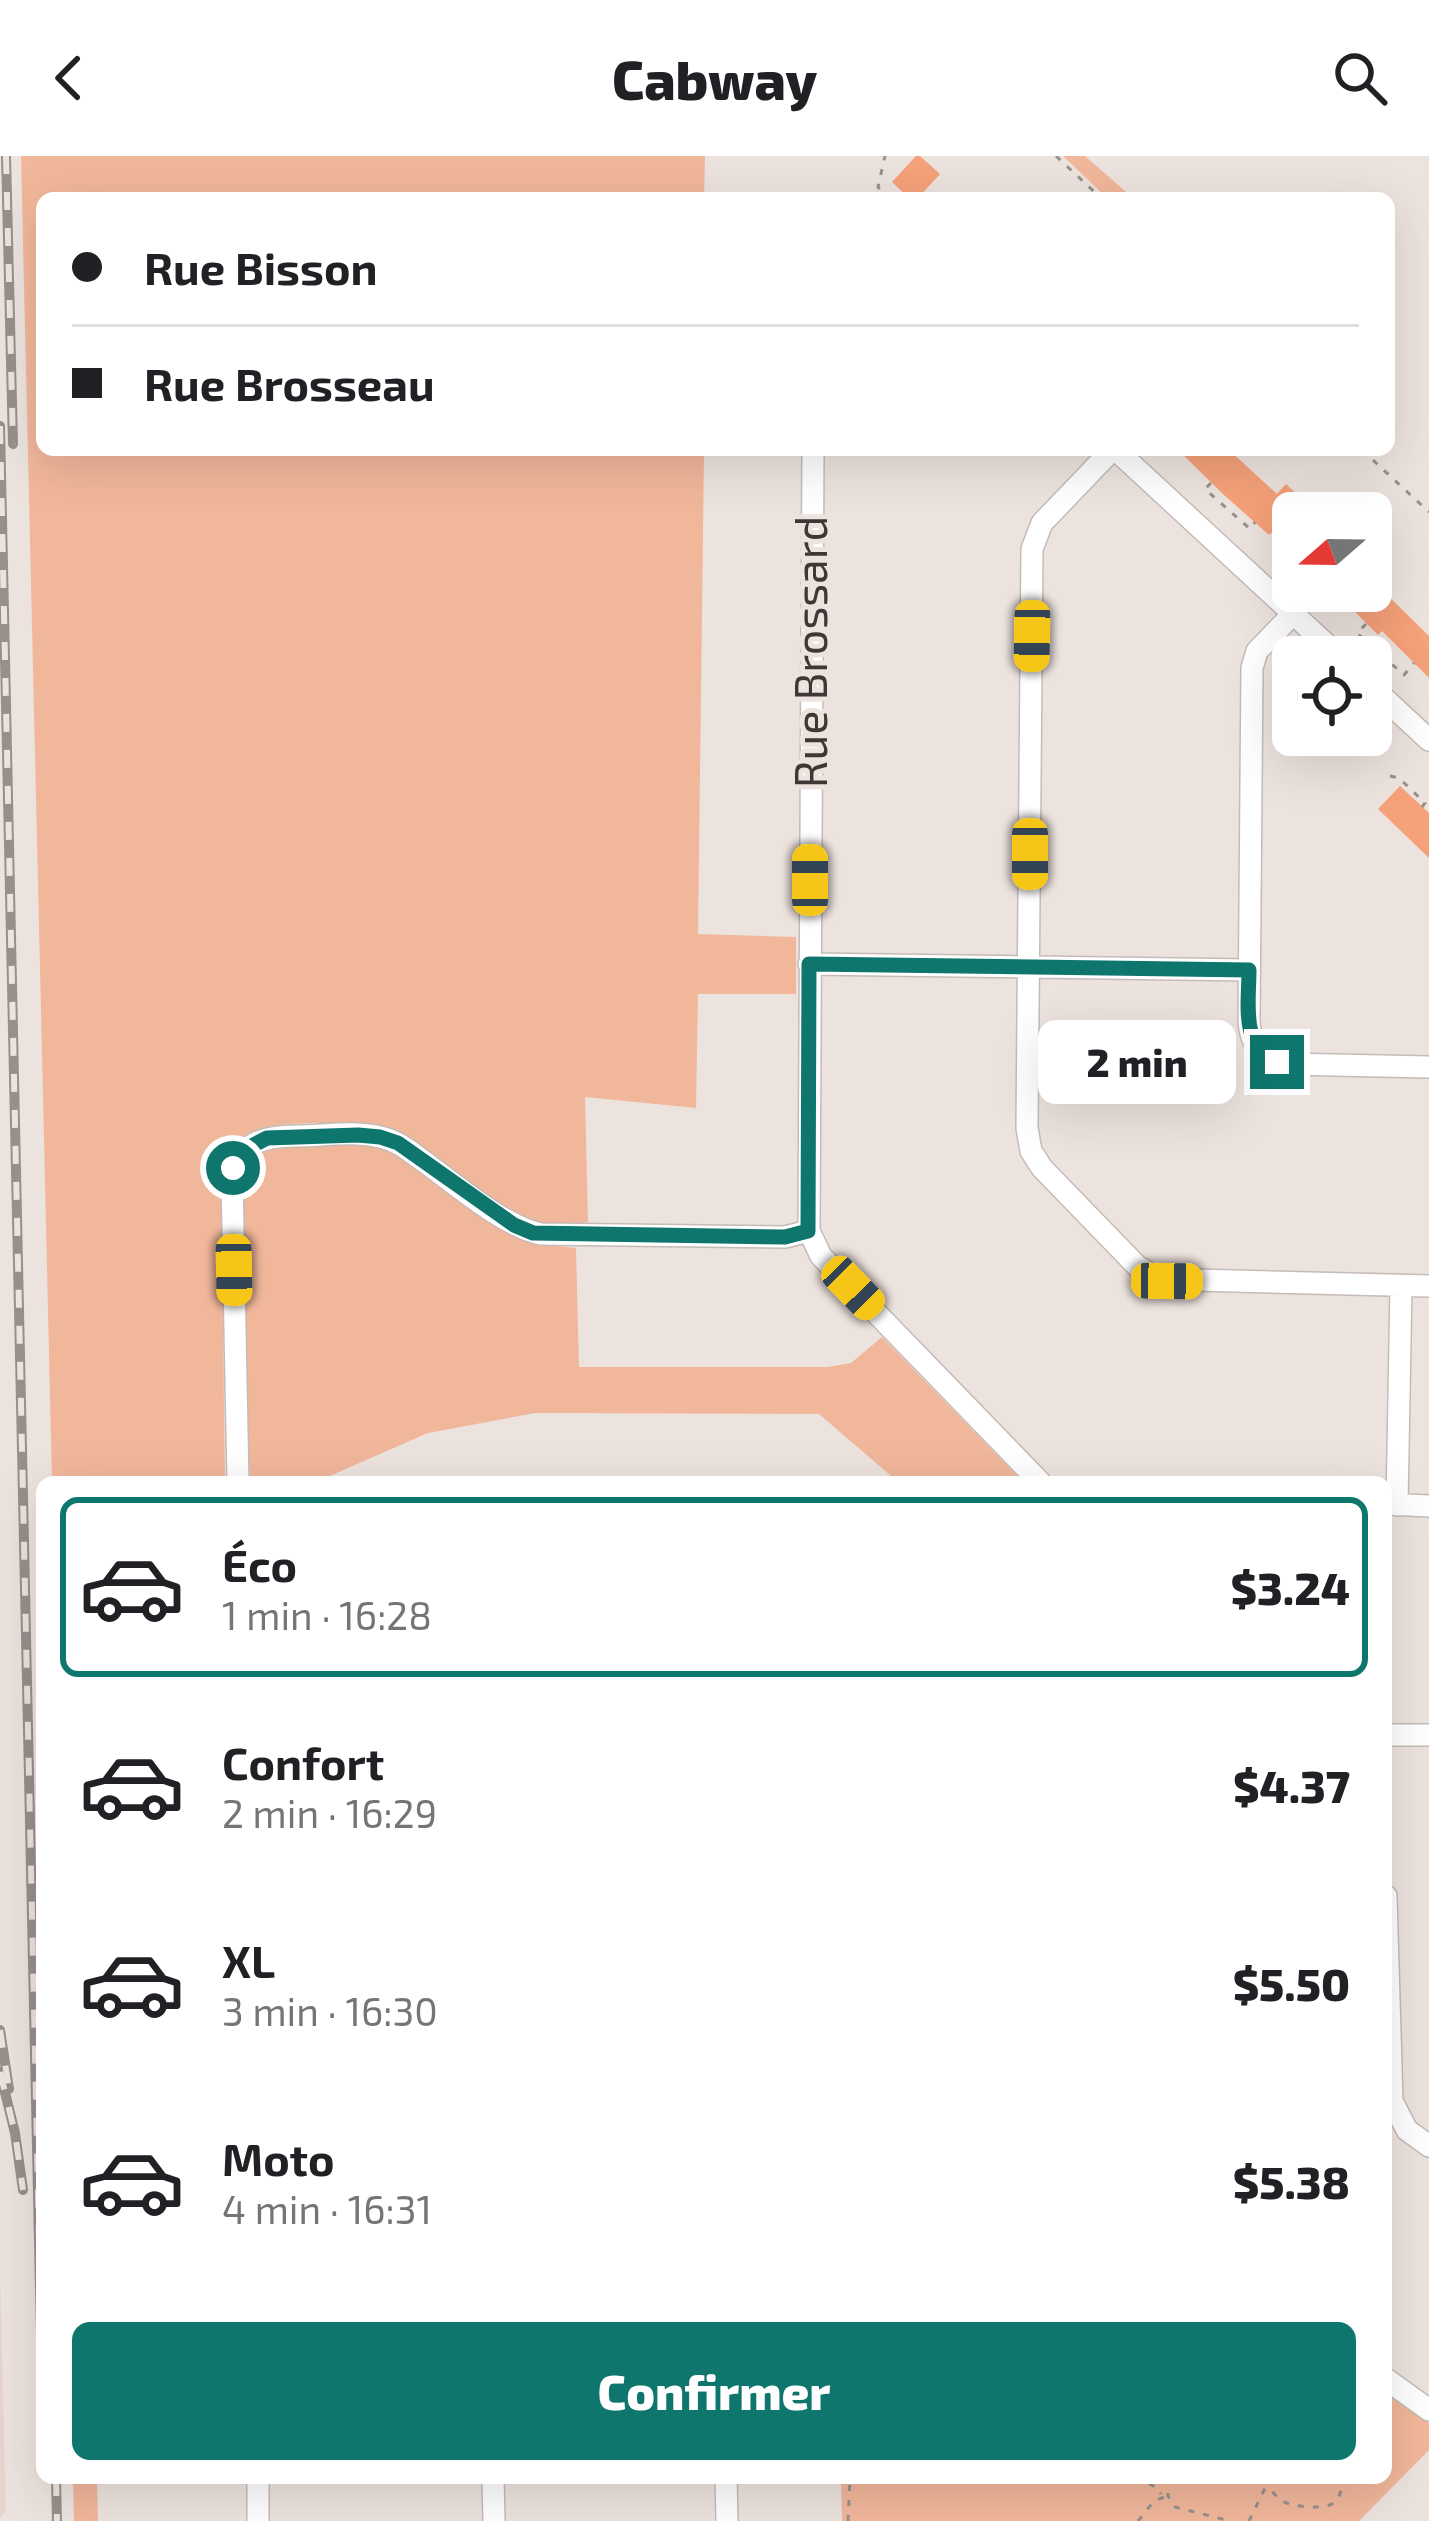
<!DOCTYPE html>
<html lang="fr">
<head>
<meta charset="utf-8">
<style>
	:root { --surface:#fff; --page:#f2f2f2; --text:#202124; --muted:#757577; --line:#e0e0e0; --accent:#0f766e }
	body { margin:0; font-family:"Exo 2",sans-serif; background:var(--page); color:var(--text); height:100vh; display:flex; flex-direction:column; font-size:45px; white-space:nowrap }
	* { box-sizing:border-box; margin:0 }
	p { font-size:39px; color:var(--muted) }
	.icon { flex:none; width:66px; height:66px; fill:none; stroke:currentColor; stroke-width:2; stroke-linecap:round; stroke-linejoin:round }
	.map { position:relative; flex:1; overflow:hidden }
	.details { position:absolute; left:36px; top:1320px; width:1356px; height:1008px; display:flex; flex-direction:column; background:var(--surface); border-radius:18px; box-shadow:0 12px 48px #0002 }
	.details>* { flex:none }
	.top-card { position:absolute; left:36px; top:36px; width:1359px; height:264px; border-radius:18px; box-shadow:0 12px 48px #0002; display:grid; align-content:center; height:264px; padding:0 36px; background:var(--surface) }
	.needle { width:78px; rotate:250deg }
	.fabs { position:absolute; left:1272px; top:336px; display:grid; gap:24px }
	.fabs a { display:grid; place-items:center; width:120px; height:120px; border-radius:18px; background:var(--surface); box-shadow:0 12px 48px #0002; font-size:60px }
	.end { position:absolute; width:54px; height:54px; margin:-27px; border:15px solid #0f766e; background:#fff; box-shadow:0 0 0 6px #fff }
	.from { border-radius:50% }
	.bubble { position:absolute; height:84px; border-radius:18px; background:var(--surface); box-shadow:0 12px 48px #0002; font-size:39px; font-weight:800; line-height:84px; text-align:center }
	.car { position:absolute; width:36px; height:72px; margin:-36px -18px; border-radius:15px; box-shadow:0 0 9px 3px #0007; background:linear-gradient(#f5c518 24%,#345 0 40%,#f5c518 0 76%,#345 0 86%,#f5c518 0) }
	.top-card b { display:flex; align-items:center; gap:42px; height:114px; font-size:45px }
	.top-card b+b { border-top:3px solid var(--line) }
	.top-card i { width:30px; height:30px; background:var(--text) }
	ul { padding:21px 0 0; list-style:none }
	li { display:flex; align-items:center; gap:36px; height:180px; margin:0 24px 18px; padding:0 12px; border:6px solid transparent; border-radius:18px }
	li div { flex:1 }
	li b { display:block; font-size:45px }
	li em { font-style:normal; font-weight:800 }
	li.current { border-color:var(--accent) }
	li>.icon { width:108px; height:108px; stroke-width:1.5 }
	.action { display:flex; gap:24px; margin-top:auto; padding:24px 36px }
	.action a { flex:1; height:138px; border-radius:18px; background:var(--accent); color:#fff; font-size:48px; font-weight:800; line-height:138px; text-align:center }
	header { display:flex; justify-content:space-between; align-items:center; height:156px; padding:0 36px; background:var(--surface); font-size:54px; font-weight:800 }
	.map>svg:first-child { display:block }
</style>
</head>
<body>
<header><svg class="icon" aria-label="back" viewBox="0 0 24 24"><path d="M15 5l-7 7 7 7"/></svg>Cabway<svg class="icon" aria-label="search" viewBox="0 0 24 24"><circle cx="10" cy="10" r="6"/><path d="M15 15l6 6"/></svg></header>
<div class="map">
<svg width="1429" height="2365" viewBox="0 0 1429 2365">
	<rect width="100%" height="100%" fill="#ede3de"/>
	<path fill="#e7d5cd" d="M 0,2114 L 6,2355 L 0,2362 Z"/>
	<path fill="#f1b79b" d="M 21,0 L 705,0 L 704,42 L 42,42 L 42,294 L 801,294 L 801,297 L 704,296 L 698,778 L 796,781 L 796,838 L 698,838 L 696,952 L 585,941 L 588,1066 C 566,1068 545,1071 524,1062 C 481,1044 443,1000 400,977 C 376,965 277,963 253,975 C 233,984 226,997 221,1017 L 225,1326 L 52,1326 Z
		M 1063,0 L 1085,0 L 1133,42 L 1107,42 Z
		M 350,989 L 377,991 L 395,998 L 514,1081 L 538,1088 L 576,1092 L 579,1211 L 828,1211 L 851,1207 L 882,1181 L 1023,1326 L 898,1326 L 819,1258 L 535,1257 L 428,1277 L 316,1326 L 250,1326 L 241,1023 C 244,1012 247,1003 257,997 C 275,985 327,990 350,989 Z
		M 1386,2235 L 1429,2267 L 1429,2294 L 1359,2365 L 842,2365 L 841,2322 L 1386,2322 Z
		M 73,2322 L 97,2322 L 98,2365 L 74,2365 Z"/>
	<path fill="#f5a179" d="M 916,0 L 920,0 L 940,18 L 918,42 L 909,42 L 892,26 Z
		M 1178,294 L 1229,294 L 1277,338 L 1286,328 L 1302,343 L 1293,353 L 1293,399 L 1271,377 L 1269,379 L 1224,339 Z
		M 1371,423 L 1429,480 L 1429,522 L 1382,475 L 1378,479 L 1334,435 L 1371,435 Z
		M 1400,630 L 1429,657 L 1429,702 L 1378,653 Z"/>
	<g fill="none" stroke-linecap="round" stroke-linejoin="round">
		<g stroke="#c5bbb7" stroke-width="24">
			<path id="street" d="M 813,294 L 809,1075 L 821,1100 L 1040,1326
				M 1112,294 L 1042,367 L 1032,393 L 1027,972 L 1031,995 L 1042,1012 L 1137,1110 L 1158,1123 L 1429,1130
				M 1116,294 L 1340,501
				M 1293,458 L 1257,495 L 1252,512 L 1249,865 C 1250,889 1263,903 1287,908 L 1429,911
				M 1371,530 L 1429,584
				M 809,808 L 1249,814
				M 238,1326 L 232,1020 C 239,986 265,980 296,980 C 325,980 362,973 390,984 C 402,988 412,997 422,1004 C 454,1027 504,1071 541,1078 L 785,1081 L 809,1075
				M 1387,1348 L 1429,1350
				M 1397,1349 L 1401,1130
				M 1386,1579 L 1429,1579
				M 1386,1740 L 1392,1945 L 1407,1974 L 1429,1990
				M 1386,2223 L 1429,2254
				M 258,2322 L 258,2365
				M 493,2322 L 494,2365
				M 726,2322 L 727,2365"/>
		</g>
		<path stroke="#97908d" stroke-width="3" stroke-dasharray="6 9" stroke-linecap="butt" d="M 1056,0 L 1101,42
			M 872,42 L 879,40 L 881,35 L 878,31 L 885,0
			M 897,42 L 902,36
			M 1166,294 L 1171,299 L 1175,294
			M 1362,294 L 1429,356
			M 1211,327 L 1205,333 L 1250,373 L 1255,366
			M 1290,395 L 1281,405 L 1293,416
			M 1314,435 L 1328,448 L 1337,438
			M 1366,468 L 1357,477 L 1404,519 L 1414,507
			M 1390,620 L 1399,622 L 1425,647 L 1422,651
			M 1169,2322 L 1168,2340 L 1175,2351 L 1230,2365
			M 1266,2322 C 1275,2347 1288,2350 1312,2351 C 1335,2352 1342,2344 1342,2322
			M 1149,2328 L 1158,2332 L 1161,2338
			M 848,2365 L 850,2322
			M 1138,2365 L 1154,2345 L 1167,2340
			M 1249,2365 L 1270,2322"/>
		<use href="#street" stroke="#fff" stroke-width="21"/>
		<g stroke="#978f8c" stroke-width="10">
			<path id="rail" d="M 6,0 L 13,288
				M 0,270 L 42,2224
				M 0,1874 L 9,1933
				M 0,1916 L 15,1977 L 23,2034
				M 56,2322 L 57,2365"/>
		</g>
		<use href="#rail" stroke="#ede3de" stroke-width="6" stroke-dasharray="18" stroke-linecap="butt"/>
	</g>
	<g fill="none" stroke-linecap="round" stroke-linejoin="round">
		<path stroke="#0f766e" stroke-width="15" d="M 233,1012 L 242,995 L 267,982 L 358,979 L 380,981 L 398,987 L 514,1069 L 533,1077 L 785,1081 L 808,1075 L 809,808 L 1249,814 C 1249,848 1240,890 1277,906"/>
	</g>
	<g text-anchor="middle" stroke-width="10" stroke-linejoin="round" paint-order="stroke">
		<g font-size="45" fill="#3c3836" stroke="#ede3de">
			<text transform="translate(811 496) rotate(-90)" y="16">Rue Brossard</text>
		</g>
	</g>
</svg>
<div class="fabs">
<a><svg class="needle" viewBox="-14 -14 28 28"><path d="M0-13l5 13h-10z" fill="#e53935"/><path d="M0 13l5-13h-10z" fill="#757577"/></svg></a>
<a><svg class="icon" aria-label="locate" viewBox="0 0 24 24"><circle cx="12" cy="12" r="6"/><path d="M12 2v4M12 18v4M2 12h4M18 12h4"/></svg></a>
</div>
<i class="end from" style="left:233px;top:1012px"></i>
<i class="end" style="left:1277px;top:906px"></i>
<div class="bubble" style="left:1038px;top:864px;width:198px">2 min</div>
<i class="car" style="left:1032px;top:480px;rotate:181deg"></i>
<i class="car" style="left:1030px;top:698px;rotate:180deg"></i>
<i class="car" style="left:810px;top:724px;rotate:0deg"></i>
<i class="car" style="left:234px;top:1114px;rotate:179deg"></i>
<i class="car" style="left:1167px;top:1125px;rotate:91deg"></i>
<i class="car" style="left:853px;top:1132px;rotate:136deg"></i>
<div class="top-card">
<b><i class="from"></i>Rue Bisson</b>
<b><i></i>Rue Brosseau</b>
</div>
<section class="details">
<ul>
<li class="current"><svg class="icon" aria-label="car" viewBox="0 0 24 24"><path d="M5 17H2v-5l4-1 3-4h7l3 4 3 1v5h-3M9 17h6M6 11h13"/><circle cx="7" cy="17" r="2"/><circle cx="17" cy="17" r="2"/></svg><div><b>Éco</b><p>1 min · 16:28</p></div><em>$3.24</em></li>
<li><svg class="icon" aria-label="car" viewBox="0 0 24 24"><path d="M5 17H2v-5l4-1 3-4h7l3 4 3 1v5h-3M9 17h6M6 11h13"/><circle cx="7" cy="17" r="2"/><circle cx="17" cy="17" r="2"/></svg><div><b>Confort</b><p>2 min · 16:29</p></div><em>$4.37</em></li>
<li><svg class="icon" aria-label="car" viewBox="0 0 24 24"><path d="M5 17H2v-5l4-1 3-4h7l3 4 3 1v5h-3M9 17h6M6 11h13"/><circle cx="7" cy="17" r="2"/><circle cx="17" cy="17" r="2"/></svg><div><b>XL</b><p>3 min · 16:30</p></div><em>$5.50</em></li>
<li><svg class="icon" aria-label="car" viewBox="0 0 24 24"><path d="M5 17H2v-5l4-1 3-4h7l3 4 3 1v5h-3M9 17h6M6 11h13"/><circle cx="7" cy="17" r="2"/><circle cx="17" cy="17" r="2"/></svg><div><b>Moto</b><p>4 min · 16:31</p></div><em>$5.38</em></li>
</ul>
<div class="action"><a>Confirmer</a></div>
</section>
</div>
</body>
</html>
